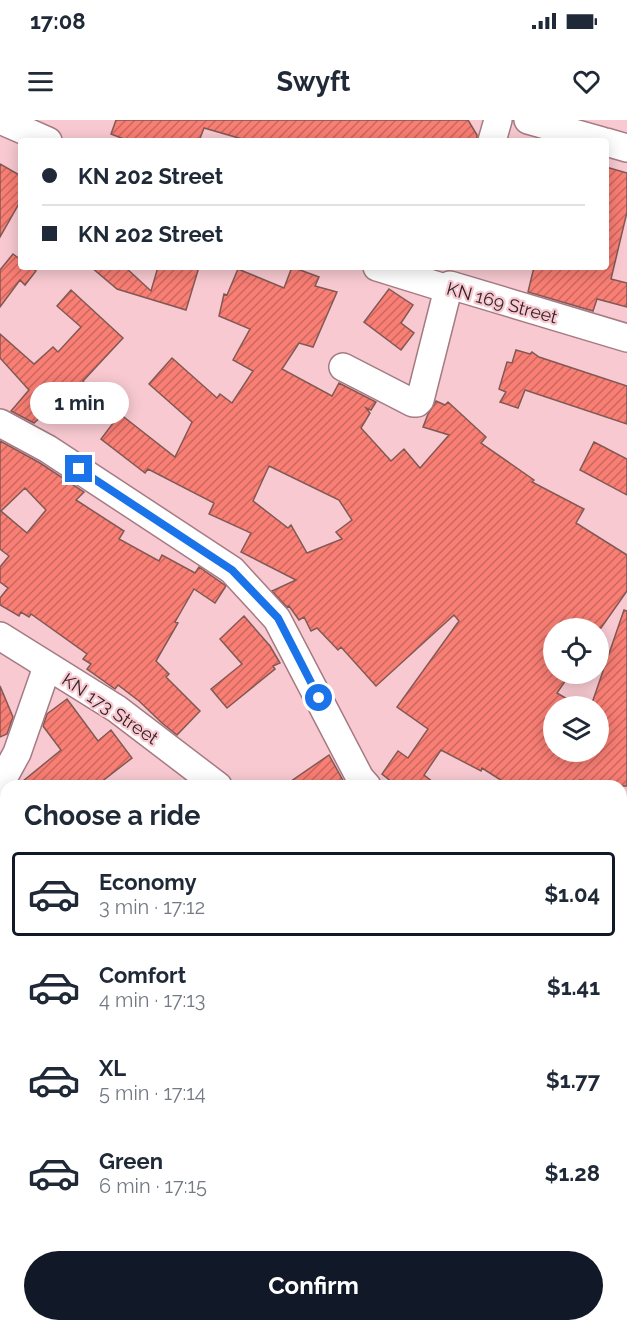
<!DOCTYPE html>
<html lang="en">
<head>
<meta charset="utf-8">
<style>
	:root { --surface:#fff; --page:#f2f2f3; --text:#1f2937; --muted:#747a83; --line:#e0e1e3; --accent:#111827 }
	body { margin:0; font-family:Raleway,sans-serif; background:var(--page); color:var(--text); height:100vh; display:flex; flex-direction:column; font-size:22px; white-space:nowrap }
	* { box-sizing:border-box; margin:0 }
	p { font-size:20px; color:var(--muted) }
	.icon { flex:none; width:33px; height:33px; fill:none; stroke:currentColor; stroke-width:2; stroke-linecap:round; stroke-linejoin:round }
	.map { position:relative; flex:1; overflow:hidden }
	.drawer { position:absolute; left:0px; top:660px; width:627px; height:552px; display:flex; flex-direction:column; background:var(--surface); border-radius:18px 18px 0 0; box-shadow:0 3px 15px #0003 }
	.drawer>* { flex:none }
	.hud { position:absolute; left:18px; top:18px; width:591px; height:132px; border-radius:6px; box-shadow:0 3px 15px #0003; display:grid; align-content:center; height:132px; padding:0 24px; background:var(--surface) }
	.fabs { position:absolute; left:543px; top:498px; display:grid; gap:12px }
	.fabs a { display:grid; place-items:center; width:66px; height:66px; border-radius:50%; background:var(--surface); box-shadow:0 3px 15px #0003; font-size:30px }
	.end { position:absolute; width:27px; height:27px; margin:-14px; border:8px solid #1a73e8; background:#fff; box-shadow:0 0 0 3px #fff }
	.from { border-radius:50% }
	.bubble { position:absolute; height:42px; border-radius:21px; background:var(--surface); box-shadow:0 3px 15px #0003; font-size:20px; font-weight:700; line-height:42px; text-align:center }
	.hud b { display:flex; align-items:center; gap:21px; height:57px; font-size:22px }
	.hud b+b { border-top:2px solid var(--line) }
	.hud i { width:15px; height:15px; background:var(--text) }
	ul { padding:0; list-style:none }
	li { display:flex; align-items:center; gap:18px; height:84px; margin:0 12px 9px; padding:0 12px; border:3px solid transparent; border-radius:6px }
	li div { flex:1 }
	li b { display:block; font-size:22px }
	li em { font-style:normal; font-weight:700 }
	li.current { border-color:var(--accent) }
	li>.icon { width:54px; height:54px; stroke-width:1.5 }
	h2 { padding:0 24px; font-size:27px; line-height:72px }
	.button { display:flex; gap:12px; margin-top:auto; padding:12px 24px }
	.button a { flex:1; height:69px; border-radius:36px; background:var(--accent); color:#fff; font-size:24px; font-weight:700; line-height:69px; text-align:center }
	.status { display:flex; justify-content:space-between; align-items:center; height:42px; padding:0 30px; background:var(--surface); direction:ltr }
	.status svg { height:16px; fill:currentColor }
	header { display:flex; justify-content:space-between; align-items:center; height:78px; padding:0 24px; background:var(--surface); font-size:27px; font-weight:700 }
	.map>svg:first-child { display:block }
</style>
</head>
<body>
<div class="status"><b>17:08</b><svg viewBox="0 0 49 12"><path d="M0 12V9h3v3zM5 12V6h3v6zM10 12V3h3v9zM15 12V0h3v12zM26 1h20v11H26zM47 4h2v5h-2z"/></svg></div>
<header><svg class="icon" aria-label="menu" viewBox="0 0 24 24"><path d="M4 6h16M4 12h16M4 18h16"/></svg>Swyft<svg class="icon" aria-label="heart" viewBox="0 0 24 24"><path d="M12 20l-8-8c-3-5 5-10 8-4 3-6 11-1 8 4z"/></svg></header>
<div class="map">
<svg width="627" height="1212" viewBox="0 0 627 1212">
	<defs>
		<pattern id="building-hatch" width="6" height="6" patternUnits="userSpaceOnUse" patternTransform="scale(1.5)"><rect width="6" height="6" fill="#f97e74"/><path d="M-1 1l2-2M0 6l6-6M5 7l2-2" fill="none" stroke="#ca675f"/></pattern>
	</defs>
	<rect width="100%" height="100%" fill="#f8c9d1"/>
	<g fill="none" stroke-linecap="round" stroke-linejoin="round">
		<path stroke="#91ba45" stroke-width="38" d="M 0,716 L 6,719
			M 621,842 L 627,841"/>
	</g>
	<path fill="url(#building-hatch)" stroke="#815954" stroke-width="1.5" fill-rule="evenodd" d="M 116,0 L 468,0 L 477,15 L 477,21 L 249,21 L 204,8 L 199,21 L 129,21 L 111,14 Z
		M 0,44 L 21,56 L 21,80 L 0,117 Z
		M 606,47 L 627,53 L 627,92 L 611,159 L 627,163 L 627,187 L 597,179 L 593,191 L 528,172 L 534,147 L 606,147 Z
		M 13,134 L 21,140 L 21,147 L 30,147 L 36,151 L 25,165 L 20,160 L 0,187 L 0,150 Z
		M 91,147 L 125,147 L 151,171 L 158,147 L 199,147 L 186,190 L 117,169 Z
		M 292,147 L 319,157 L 315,166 L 337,172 L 313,227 L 299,223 L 282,249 L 332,276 L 339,263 L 376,282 L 371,290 L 366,288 L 370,293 L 361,308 L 391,341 L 404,329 L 420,348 L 449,315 L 423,307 L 428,294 L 436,281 L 445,285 L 448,282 L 486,317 L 481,323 L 534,360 L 532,362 L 584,389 L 576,403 L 627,435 L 627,471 L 601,508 L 554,508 L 554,554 L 570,554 L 557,573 L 579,586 L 554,586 L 554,632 L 598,632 L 598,586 L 591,586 L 624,490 L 627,491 L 627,666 L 599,666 L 580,660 L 578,666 L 510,666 L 482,648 L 481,651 L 441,630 L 424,655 L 438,666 L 397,666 L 382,654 L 398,631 L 408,638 L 428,609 L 397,587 L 459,501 L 454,495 L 376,566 L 341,527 L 338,530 L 317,508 L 311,511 L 304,497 L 299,500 L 289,486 L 287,487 L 272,471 L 296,460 L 241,432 L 251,413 L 209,394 L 214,383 L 148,349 L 145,353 L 101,319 L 120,294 L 175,337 L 192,302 L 149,264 L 172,238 L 217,278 L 220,274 L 232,283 L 253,251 L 233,240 L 250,209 L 219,196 L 224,174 L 227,175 L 238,149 L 284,168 ZM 269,346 L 339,380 L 352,400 L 336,412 L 342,419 L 307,433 L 291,405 L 288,408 L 253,381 Z
		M 389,169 L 413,185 L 401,203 L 414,213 L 401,230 L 364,202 Z
		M 71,170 L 123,218 L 83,261 L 91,270 L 56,301 L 47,291 L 34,303 L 11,291 L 29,270 L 0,238 L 0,214 L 34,244 L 53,227 L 58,232 L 81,207 L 57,186 Z
		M 516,230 L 530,234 L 532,232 L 539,237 L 627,266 L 627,304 L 525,270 L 518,288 L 500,282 L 506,272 L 499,269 L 507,242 L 512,243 Z
		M 0,321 L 40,343 L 84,372 L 76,380 L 124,411 L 119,419 L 159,441 L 162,435 L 195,453 L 199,447 L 226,466 L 215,483 L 194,469 L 175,502 L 178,503 L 156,541 L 169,554 L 166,557 L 200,591 L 177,615 L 162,603 L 139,581 L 118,565 L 115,569 L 87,549 L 91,544 L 83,539 L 87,534 L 31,494 L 29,497 L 21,492 L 19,496 L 0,485 L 0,478 L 8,468 L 0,462 L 0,447 L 9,436 L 0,429 ZM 25,368 L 46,390 L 27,413 L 1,391 Z
		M 594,322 L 627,339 L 627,375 L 580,350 Z
		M 244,496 L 270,526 L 280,543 L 273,546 L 275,549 L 227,588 L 211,569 L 242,544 L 220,519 Z
		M 0,566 L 13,597 L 7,614 L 0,617 Z
		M 67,579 L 98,621 L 111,610 L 132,638 L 96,666 L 17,666 L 61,630 L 43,606 L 47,594 Z
		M 329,635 L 346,666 L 284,666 Z"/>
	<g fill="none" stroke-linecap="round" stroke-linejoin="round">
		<g stroke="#a57b83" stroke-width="30">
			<path id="minor" d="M 0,0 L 48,21
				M 528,0 L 602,21
				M 492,21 L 498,0
				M 606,22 L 627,28
				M 377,147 L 448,169 L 450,165 L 627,218
				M 343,247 L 413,283 L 417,283 L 420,280 L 448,169
				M 0,303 L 48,329 L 232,450 L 277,499 L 360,658 L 367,666
				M 0,516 L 117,589 L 218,666
				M 0,664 L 17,633 L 47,547
				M 621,954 L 627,962
				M 0,1113 L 6,1117
				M 621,1190 L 627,1186
				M 100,1206 L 105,1212
				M 514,1212 L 514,1206
				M 585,1212 L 595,1206"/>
		</g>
		<use href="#minor" stroke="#fff" stroke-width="27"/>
	</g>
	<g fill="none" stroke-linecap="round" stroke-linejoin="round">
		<path stroke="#1a73e8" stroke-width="8" d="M 79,349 L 232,450 L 278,498 L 319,578"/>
	</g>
	<g text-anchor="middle" stroke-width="4.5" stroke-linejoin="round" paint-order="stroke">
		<g font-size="18" fill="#352427" stroke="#f8c9d1">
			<text transform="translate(502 183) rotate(15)" y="6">KN 169 Street</text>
			<text transform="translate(110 589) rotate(34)" y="6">KN 173 Street</text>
		</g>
	</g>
</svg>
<div class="fabs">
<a><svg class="icon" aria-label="locate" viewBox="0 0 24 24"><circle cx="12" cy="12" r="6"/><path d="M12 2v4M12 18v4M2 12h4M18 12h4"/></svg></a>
<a><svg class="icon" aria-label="layers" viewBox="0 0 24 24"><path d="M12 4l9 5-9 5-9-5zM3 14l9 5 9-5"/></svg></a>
</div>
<i class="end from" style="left:319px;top:578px"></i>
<i class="end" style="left:79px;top:349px"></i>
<div class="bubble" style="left:30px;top:262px;width:99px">1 min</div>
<div class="hud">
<b><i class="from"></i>KN 202 Street</b>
<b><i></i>KN 202 Street</b>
</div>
<section class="drawer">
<h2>Choose a ride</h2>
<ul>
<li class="current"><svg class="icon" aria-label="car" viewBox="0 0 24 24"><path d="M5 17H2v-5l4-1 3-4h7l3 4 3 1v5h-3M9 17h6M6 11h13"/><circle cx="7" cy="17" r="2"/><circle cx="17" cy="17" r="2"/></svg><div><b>Economy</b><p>3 min · 17:12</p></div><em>$1.04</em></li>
<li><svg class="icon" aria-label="car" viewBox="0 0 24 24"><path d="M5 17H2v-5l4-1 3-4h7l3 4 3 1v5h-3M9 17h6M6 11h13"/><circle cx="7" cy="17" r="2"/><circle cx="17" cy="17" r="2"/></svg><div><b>Comfort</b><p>4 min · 17:13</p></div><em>$1.41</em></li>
<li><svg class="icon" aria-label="car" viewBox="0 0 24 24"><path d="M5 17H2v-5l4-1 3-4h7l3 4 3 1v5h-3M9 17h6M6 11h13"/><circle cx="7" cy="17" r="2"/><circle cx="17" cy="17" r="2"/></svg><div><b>XL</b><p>5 min · 17:14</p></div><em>$1.77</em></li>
<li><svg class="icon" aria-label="car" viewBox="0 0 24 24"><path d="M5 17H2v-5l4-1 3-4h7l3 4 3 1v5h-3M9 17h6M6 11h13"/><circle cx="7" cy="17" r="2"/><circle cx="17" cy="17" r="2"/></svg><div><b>Green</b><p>6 min · 17:15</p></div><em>$1.28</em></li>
</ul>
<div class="button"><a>Confirm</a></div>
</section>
</div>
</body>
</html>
